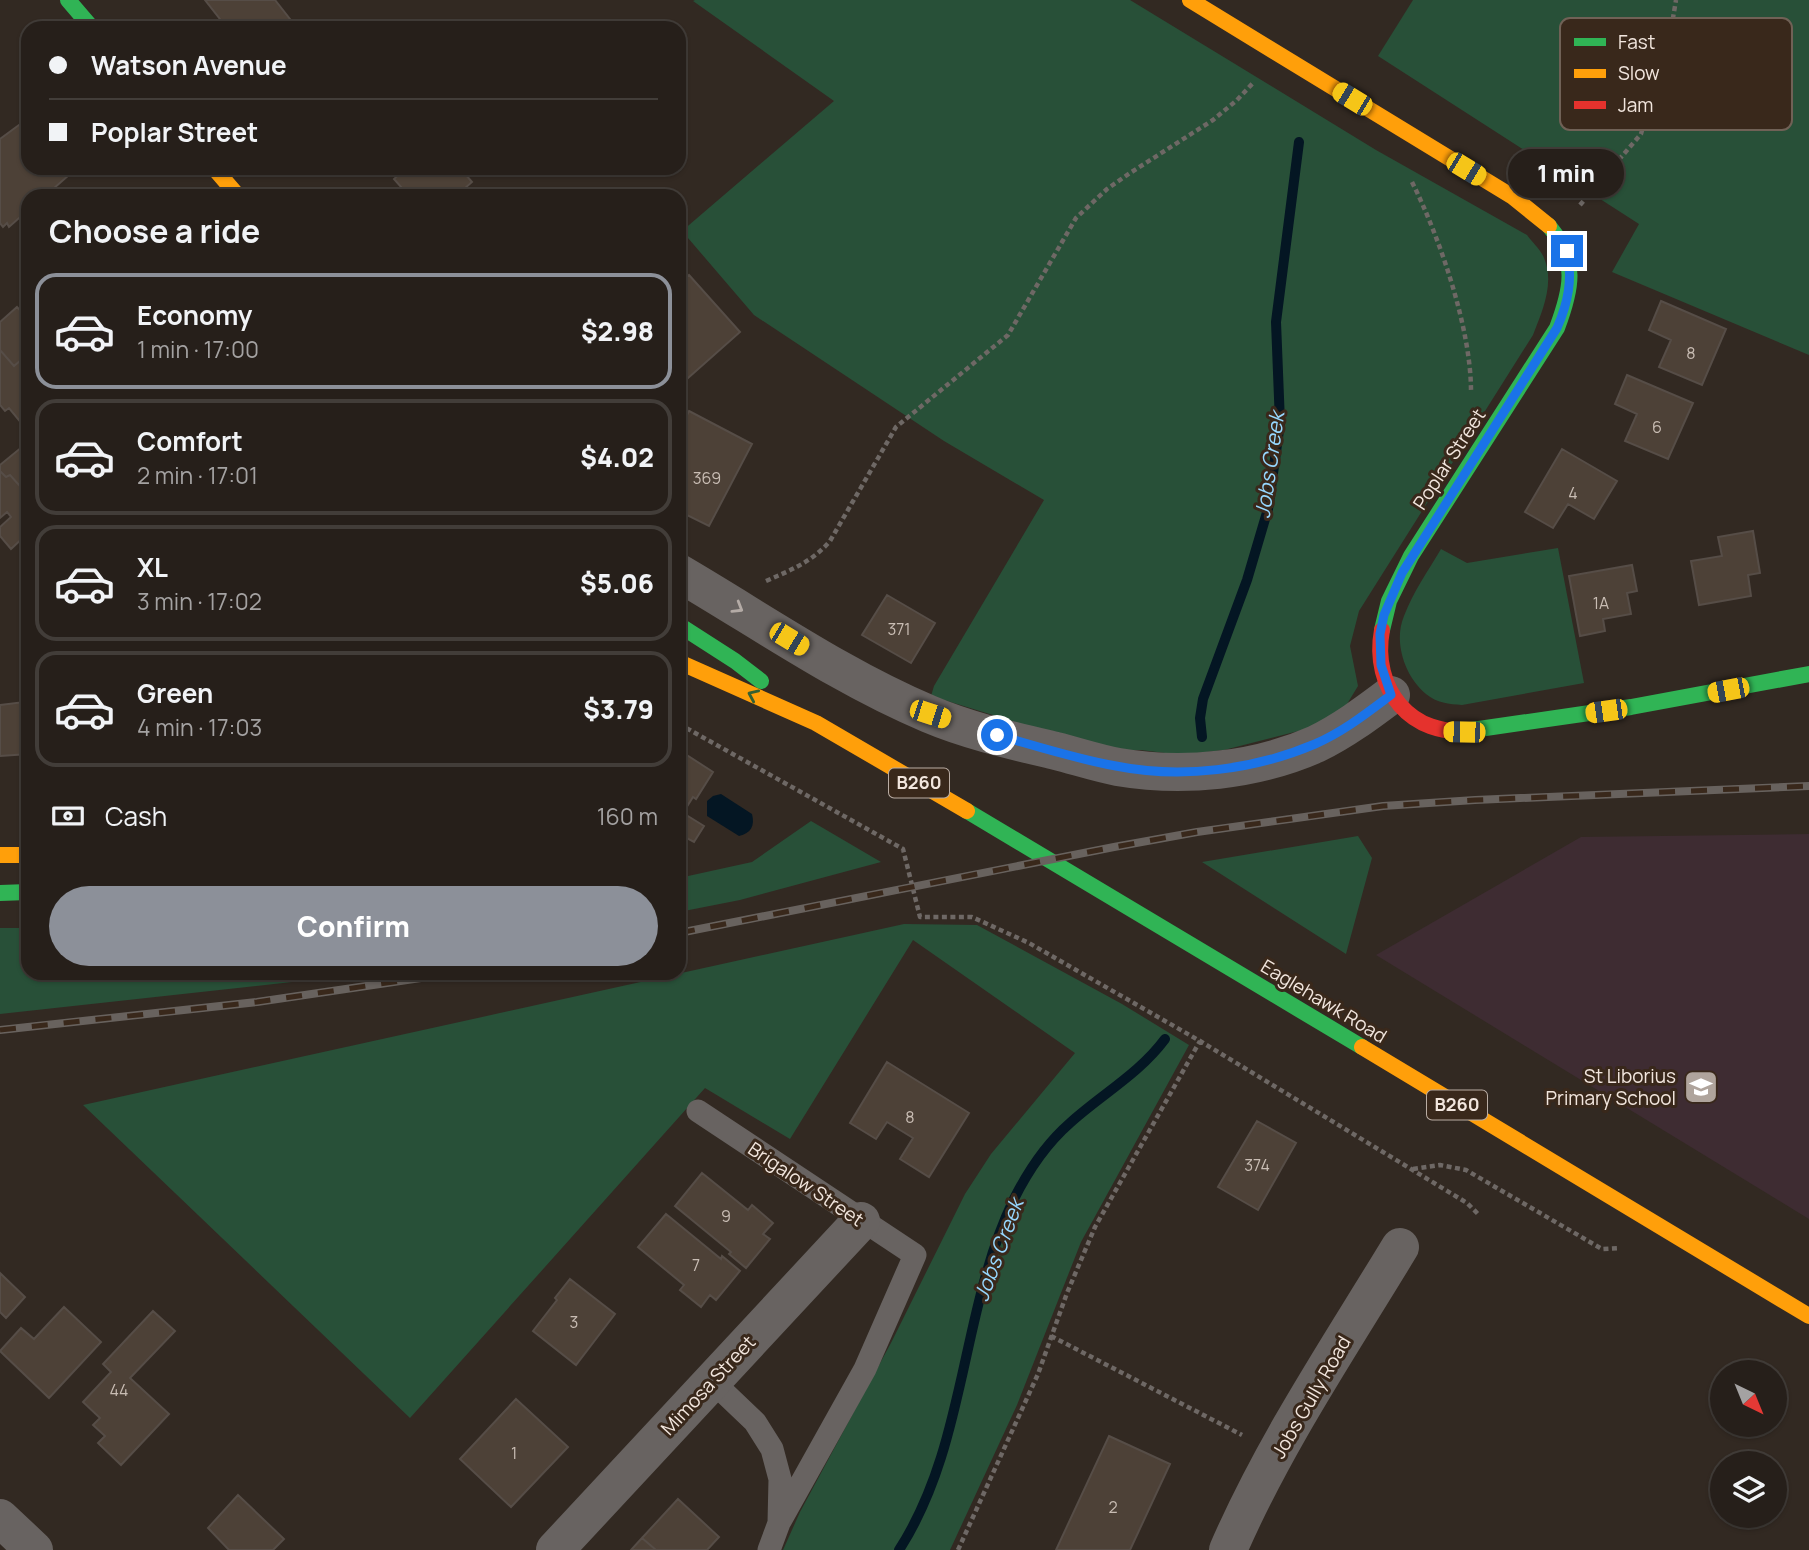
<!DOCTYPE html>
<html lang="en">
<head>
<meta charset="utf-8">
<style>
	:root { --surface:#261f1a; --page:#2e2723; --text:#f1f3f6; --muted:#a4a2a2; --line:#423d39; --accent:#8c9099 }
	body { margin:0; font-family:Manrope,sans-serif; background:var(--page); color:var(--text); height:100vh; display:flex; flex-direction:column; font-size:26px; white-space:nowrap }
	* { box-sizing:border-box; margin:0 }
	p { font-size:23px; color:var(--muted) }
	.icon { flex:none; width:38px; height:38px; fill:none; stroke:currentColor; stroke-width:2; stroke-linecap:round; stroke-linejoin:round }
	.map { position:relative; flex:1; overflow:hidden }
	.panel { position:absolute; left:21px; top:189px; width:665px; height:791px; display:flex; flex-direction:column; background:var(--surface); border-radius:21px; box-shadow:0 2px 5px #0004,0 0 0 2px var(--line) }
	.panel>* { flex:none }
	.banner { position:absolute; left:21px; top:21px; width:665px; height:154px; border-radius:21px; box-shadow:0 2px 5px #0004,0 0 0 2px var(--line); display:grid; align-content:center; height:154px; padding:0 28px; background:var(--surface) }
	.needle { width:46px; rotate:137deg }
	.controls { position:absolute; left:1710px; top:1360px; display:grid; gap:14px }
	.controls a { display:grid; place-items:center; width:77px; height:77px; border-radius:50%; background:var(--surface); box-shadow:0 2px 5px #0004,0 0 0 2px var(--line); font-size:35px }
	.end { position:absolute; width:32px; height:32px; margin:-16px; border:9px solid #1a73e8; background:#fff; box-shadow:0 0 0 4px #fff }
	.from { border-radius:50% }
	.bubble { position:absolute; height:49px; border-radius:24px; background:var(--surface); box-shadow:0 2px 5px #0004,0 0 0 2px var(--line); font-size:23px; font-weight:800; line-height:49px; text-align:center }
	.car { position:absolute; width:21px; height:42px; margin:-21px -10px; border-radius:9px; box-shadow:0 0 5px 2px #0007; background:linear-gradient(#f5c518 24%,#345 0 40%,#f5c518 0 76%,#345 0 86%,#f5c518 0) }
	.banner b { display:flex; align-items:center; gap:24px; height:66px; font-size:26px }
	.banner b+b { border-top:2px solid var(--line) }
	.banner i { width:18px; height:18px; background:var(--text) }
	ul { padding:0; list-style:none }
	li { display:flex; align-items:center; gap:21px; height:116px; margin:0 14px 10px; padding:0 14px; border:4px solid var(--line); border-radius:21px }
	li div { flex:1 }
	li b { display:block; font-size:26px }
	li em { font-style:normal; font-weight:800 }
	li.current { border-color:var(--accent) }
	li>.icon { width:63px; height:63px; stroke-width:1.5 }
	h2 { padding:0 28px; font-size:32px; line-height:84px }
	.pay { display:flex; align-items:center; gap:18px; height:77px; padding:0 28px; font-size:26px }
	.pay p { margin-inline-start:auto }
	.primary-button { display:flex; gap:14px; margin-top:auto; padding:14px 28px }
	.primary-button a { flex:1; height:80px; border-radius:42px; background:var(--accent); color:#fff; font-size:28px; font-weight:800; line-height:80px; text-align:center }
	.map>svg:first-child { display:block }
</style>
</head>
<body>
<div class="map">
<svg width="1809" height="1550" viewBox="0 0 1809 1550">
	<rect width="100%" height="100%" fill="#322922"/>
	<path fill="#3e2c32" d="M 1809,834 L 1809,1219 L 1376,955 L 1581,837 Z"/>
	<path fill="#285038" d="M 695,0 L 1130,0 L 1376,150 L 1527,235 C 1532,242 1541,250 1544,258 C 1555,283 1542,312 1533,335 L 1359,611 L 1350,646 L 1358,686 L 1344,709 L 1318,726 L 1224,750 L 1181,755 L 1141,750 L 1106,750 L 931,696 L 934,686 L 1044,500 L 944,441 L 754,315 L 682,231 L 834,101 L 693,1 Z
		M 1413,0 L 1809,0 L 1809,355 L 1612,272 L 1639,224 L 1378,56 Z
		M 1558,548 L 1584,683 L 1462,705 C 1449,704 1437,703 1426,694 C 1405,677 1393,642 1404,616 C 1413,592 1428,571 1441,549 L 1467,563 Z
		M 811,821 L 881,862 L 740,900 L 679,912 L 679,878 L 752,862 Z
		M 1358,836 L 1372,858 L 1346,954 L 1202,862 Z
		M 904,924 L 977,925 L 1122,1004 L 1189,1045 L 1081,1242 L 1017,1405 L 950,1550 L 783,1550 L 800,1512 L 892,1341 L 965,1194 L 991,1154 L 1075,1053 L 913,940 L 790,1139 L 705,1088 L 410,1418 L 83,1105 Z
		M 0,928 L 28,928 L 28,973 L 348,973 L 292,982 L 0,1014 Z"/>
	<path fill="#041623" d="M 721,794 L 752,814 C 755,826 751,833 739,836 L 707,816 L 707,801 L 713,796 Z"/>
	<g fill="none" stroke-linecap="round" stroke-linejoin="round">
		<path stroke="#041623" stroke-width="10" d="M 1202,737 L 1200,718 L 1203,699 L 1247,580 L 1268,509 L 1280,423 L 1276,322 L 1299,142
			M 899,1550 C 967,1445 960,1311 1014,1199 C 1028,1171 1046,1144 1070,1123 C 1102,1094 1139,1074 1165,1039"/>
	</g>
	<path fill="#4d4137" stroke="#564d47" stroke-width="2" d="M 205,0 L 275,0 L 297,28 L 227,28 Z
		M 23,122 L 28,128 L 28,168 L 62,168 L 69,175 L 45,196 L 28,196 L 28,210 L 9,227 L 7,223 L 3,227 L 0,223 L 0,139 Z
		M 406,168 L 460,168 L 472,182 L 456,196 L 424,196 L 418,190 L 409,196 L 394,179 Z
		M 689,275 L 740,332 L 679,386 L 679,284 Z
		M 1661,301 L 1726,329 L 1702,385 L 1659,367 L 1671,340 L 1649,330 Z
		M 17,307 L 28,319 L 28,354 L 14,366 L 0,350 L 0,322 Z
		M 0,350 L 14,366 L 28,354 L 28,421 L 23,425 L 9,408 L 5,411 L 0,405 Z
		M 1627,375 L 1693,403 L 1668,459 L 1625,441 L 1637,414 L 1615,404 Z
		M 689,411 L 752,444 L 709,526 L 681,512 L 679,516 L 679,431 Z
		M 28,442 L 28,495 L 10,475 L 6,477 L 0,471 L 0,465 Z
		M 1562,449 L 1617,481 L 1594,519 L 1568,504 L 1553,528 L 1525,512 Z
		M 0,471 L 6,477 L 10,475 L 28,495 L 28,536 L 27,534 L 11,549 L 0,536 L 0,527 L 11,517 L 7,512 L 0,518 Z
		M 1753,531 L 1760,573 L 1748,575 L 1751,596 L 1699,605 L 1691,561 L 1722,556 L 1718,537 Z
		M 1632,565 L 1637,591 L 1627,593 L 1631,614 L 1603,619 L 1605,631 L 1580,636 L 1569,576 Z
		M 887,595 L 935,623 L 911,663 L 862,635 Z
		M 24,696 L 28,696 L 28,754 L 0,756 L 0,705 L 25,702 Z
		M 679,750 L 713,772 L 696,799 L 693,797 L 683,813 L 704,826 L 694,842 L 683,836 L 679,842 Z
		M 887,1062 L 969,1113 L 929,1177 L 900,1159 L 913,1138 L 887,1122 L 876,1139 L 850,1123 Z
		M 1257,1121 L 1296,1143 L 1258,1210 L 1218,1187 Z
		M 702,1173 L 748,1210 L 752,1205 L 773,1223 L 763,1234 L 770,1239 L 746,1268 L 729,1254 L 731,1252 L 675,1206 Z
		M 666,1214 L 721,1259 L 722,1256 L 740,1271 L 716,1300 L 710,1295 L 701,1307 L 680,1290 L 684,1285 L 638,1247 Z
		M 0,1273 L 25,1297 L 6,1318 L 0,1312 Z
		M 570,1279 L 615,1314 L 576,1365 L 533,1331 L 557,1300 L 555,1298 Z
		M 64,1307 L 101,1342 L 49,1398 L 0,1351 L 21,1328 L 34,1339 Z
		M 153,1311 L 175,1331 L 130,1378 L 169,1414 L 121,1465 L 98,1443 L 105,1436 L 93,1425 L 100,1418 L 83,1402 L 111,1372 L 103,1364 Z
		M 516,1399 L 568,1447 L 511,1507 L 460,1459 Z
		M 1109,1436 L 1170,1464 L 1130,1550 L 1056,1550 Z
		M 238,1495 L 284,1539 L 273,1550 L 229,1550 L 208,1528 Z
		M 678,1499 L 719,1537 L 707,1550 L 656,1550 L 642,1538 Z
		M 642,1538 L 656,1550 L 631,1550 Z"/>
	<g fill="none" stroke-linecap="round" stroke-linejoin="round">
		<path stroke="#6e6865" stroke-width="4.5" stroke-dasharray="5 3.5" stroke-linecap="butt" d="M 1412,182 C 1440,238 1471,329 1471,391
			M 1580,205 L 1641,134 L 1673,18 L 1676,0
			M 766,581 C 791,570 812,562 830,541 L 896,427 L 1008,335 L 1076,218 L 1107,189 L 1130,173 L 1213,120 L 1237,100 L 1253,83
			M 679,724 L 903,849 L 920,917 L 972,917 L 1029,943 L 1200,1041 L 1467,1203 L 1479,1215
			M 1413,1169 L 1440,1165 L 1466,1170 L 1602,1249 L 1620,1248
			M 1051,1336 L 1242,1435
			M 958,1550 L 1038,1374 L 1067,1293 L 1095,1227 L 1200,1041"/>
		<path stroke="#686361" stroke-width="23" d="M 698,1111 L 915,1255 L 865,1369 L 779,1523
			M 712,1381 L 755,1422 L 772,1449 L 780,1479 L 779,1523 L 769,1550"/>
		<path stroke="#686361" stroke-width="38" d="M 679,573 C 761,621 841,677 929,714 C 969,731 1014,741 1056,751 C 1076,756 1097,763 1118,767 C 1183,778 1255,771 1316,744 C 1343,731 1367,713 1391,695
			M 0,1518 L 34,1550
			M 555,1550 L 861,1221
			M 1228,1550 C 1274,1444 1340,1346 1400,1247"/>
		<path stroke="#30b455" stroke-width="16" d="M 68,0 L 92,28
			M 679,625 L 735,661 L 761,681
			M 1382,630 L 1389,601 L 1411,556 L 1557,328 C 1572,288 1578,261 1549,226
			M 1472,730 L 1631,707 L 1809,674
			M 967,811 L 1362,1047
			M 0,893 L 28,892"/>
		<path stroke="#ff9f0a" stroke-width="16" d="M 1190,0 L 1513,197 L 1549,226
			M 214,168 L 238,196
			M 679,662 L 816,723 L 967,811
			M 0,855 L 28,855
			M 1362,1047 L 1809,1316"/>
		<path stroke="#e5322d" stroke-width="16" d="M 1382,630 C 1371,688 1411,739 1472,730"/>
		<g stroke="#68625e" stroke-width="8">
			<path id="rail" d="M 679,933 L 1114,847 L 1197,832 L 1383,806 L 1475,800 L 1809,786
				M 0,1030 L 257,1002 L 455,973"/>
		</g>
		<use href="#rail" stroke="#39281b" stroke-width="5" stroke-dasharray="16" stroke-linecap="butt"/>
	</g>
	<defs><path id="oneway-chevron" d="M-2-3.5L2.5 0L-2 3.5" fill="none" stroke-width="1.6" stroke-linecap="round" stroke-linejoin="round" transform="scale(1.75)"/></defs>
	<use stroke="#b4aba6" href="#oneway-chevron" transform="translate(738 608) rotate(31)"/>
	<use stroke="#356032" href="#oneway-chevron" transform="translate(753 695) rotate(-156)"/>
	<g fill="none" stroke-linecap="round" stroke-linejoin="round">
		<path stroke="#1a73e8" stroke-width="9" d="M 997,735 C 1036,746 1076,759 1116,766 C 1181,779 1254,770 1315,744 C 1343,732 1367,713 1391,695 L 1381,665 L 1380,634 L 1384,615 L 1402,573 L 1557,328 C 1568,303 1573,279 1567,251"/>
	</g>
	<defs>
		<g id="school-square" transform="scale(1.75)"><rect x="-9" y="-9" width="18" height="18" rx="4" fill="#afa49c" stroke="#39281b"/><path d="M0-5L7-2L0 1L-7-2ZM-4 1L0 2.5L4 1V4Q0 6-4 4Z" fill="#fff"/></g>
	</defs>
	<g fill-rule="evenodd">
		<use href="#school-square" x="1701" y="1087"/>
	</g>
	<g text-anchor="middle" stroke-width="6" stroke-linejoin="round" paint-order="stroke">
		<g font-size="16" fill="#c9bdb4">
			<text x="1691" y="359">8</text>
			<text x="1657" y="433">6</text>
			<text x="707" y="484">369</text>
			<text x="1573" y="499">4</text>
			<text x="1601" y="609">1A</text>
			<text x="899" y="635">371</text>
			<text x="910" y="1123">8</text>
			<text x="1257" y="1171">374</text>
			<text x="726" y="1222">9</text>
			<text x="696" y="1271">7</text>
			<text x="574" y="1328">3</text>
			<text x="119" y="1396">44</text>
			<text x="514" y="1459">1</text>
			<text x="1113" y="1513">2</text>
		</g>
		<g fill="#39281b" stroke="#baada4" stroke-width="2">
			<rect x="889" y="768.5" width="60" height="29" rx="5"/>
			<rect x="1427" y="1090.5" width="60" height="29" rx="5"/>
		</g>
		<g font-size="18" font-weight="bold" fill="#f2e6de">
			<text x="919" y="789">B260</text>
			<text x="1457" y="1111">B260</text>
		</g>
		<g font-size="19" fill="#f2e6de" stroke="#39281b">
			<text transform="translate(1449 459) rotate(-57)" y="7">Poplar Street</text>
			<text transform="translate(1324 1001) rotate(31)" y="7">Eaglehawk Road</text>
			<text transform="translate(806 1184) rotate(34)" y="7">Brigalow Street</text>
			<text transform="translate(708 1385) rotate(-47)" y="7">Mimosa Street</text>
			<text transform="translate(1311 1397) rotate(-60)" y="7">Jobs Gully Road</text>
		</g>
		<g font-size="19" fill="#f2e6de" stroke="#39281b" text-anchor="end">
			<text x="1676" y="1083">St Liborius<tspan x="1676" dy="22">Primary School</tspan></text>
		</g>
		<g font-size="21" font-style="italic" fill="#96d7fe" stroke="#39281b">
			<text transform="translate(1270 465) rotate(-82)" y="7">Jobs Creek</text>
			<text transform="translate(999 1250) rotate(-70)" y="7">Jobs Creek</text>
		</g>
	</g>
	<rect x="1560" y="18" width="232" height="112" rx="10" fill="#39281b" stroke="#706156" stroke-width="2"/>
	<rect x="1574" y="38" width="32" height="8" fill="#30b455"/>
	<rect x="1574" y="69" width="32" height="9" fill="#ff9f0a"/>
	<rect x="1574" y="101" width="32" height="8" fill="#e5322d"/>
	<g font-size="19" fill="#f2e6de">
		<text x="1618" y="49">Fast</text>
		<text x="1618" y="80">Slow</text>
		<text x="1618" y="112">Jam</text>
	</g>
</svg>
<div class="controls">
<a><svg class="needle" viewBox="-14 -14 28 28"><path d="M0-13l5 13h-10z" fill="#e53935"/><path d="M0 13l5-13h-10z" fill="#a4a2a2"/></svg></a>
<a><svg class="icon" aria-label="layers" viewBox="0 0 24 24"><path d="M12 4l9 5-9 5-9-5zM3 14l9 5 9-5"/></svg></a>
</div>
<i class="end from" style="left:997px;top:735px"></i>
<i class="end" style="left:1567px;top:251px"></i>
<div class="bubble" style="left:1508px;top:149px;width:116px">1 min</div>
<i class="car" style="left:1352px;top:99px;rotate:301deg"></i>
<i class="car" style="left:1466px;top:169px;rotate:121deg"></i>
<i class="car" style="left:789px;top:639px;rotate:121deg"></i>
<i class="car" style="left:1728px;top:690px;rotate:259deg"></i>
<i class="car" style="left:1606px;top:711px;rotate:262deg"></i>
<i class="car" style="left:930px;top:714px;rotate:108deg"></i>
<i class="car" style="left:1464px;top:732px;rotate:271deg"></i>
<div class="banner">
<b><i class="from"></i>Watson Avenue</b>
<b><i></i>Poplar Street</b>
</div>
<section class="panel">
<h2>Choose a ride</h2>
<ul>
<li class="current"><svg class="icon" aria-label="car" viewBox="0 0 24 24"><path d="M5 17H2v-5l4-1 3-4h7l3 4 3 1v5h-3M9 17h6M6 11h13"/><circle cx="7" cy="17" r="2"/><circle cx="17" cy="17" r="2"/></svg><div><b>Economy</b><p>1 min · 17:00</p></div><em>$2.98</em></li>
<li><svg class="icon" aria-label="car" viewBox="0 0 24 24"><path d="M5 17H2v-5l4-1 3-4h7l3 4 3 1v5h-3M9 17h6M6 11h13"/><circle cx="7" cy="17" r="2"/><circle cx="17" cy="17" r="2"/></svg><div><b>Comfort</b><p>2 min · 17:01</p></div><em>$4.02</em></li>
<li><svg class="icon" aria-label="car" viewBox="0 0 24 24"><path d="M5 17H2v-5l4-1 3-4h7l3 4 3 1v5h-3M9 17h6M6 11h13"/><circle cx="7" cy="17" r="2"/><circle cx="17" cy="17" r="2"/></svg><div><b>XL</b><p>3 min · 17:02</p></div><em>$5.06</em></li>
<li><svg class="icon" aria-label="car" viewBox="0 0 24 24"><path d="M5 17H2v-5l4-1 3-4h7l3 4 3 1v5h-3M9 17h6M6 11h13"/><circle cx="7" cy="17" r="2"/><circle cx="17" cy="17" r="2"/></svg><div><b>Green</b><p>4 min · 17:03</p></div><em>$3.79</em></li>
</ul>
<div class="pay"><svg class="icon" aria-label="cash" viewBox="0 0 24 24"><path d="M3 7h18v10H3z"/><circle cx="12" cy="12" r="2"/></svg>Cash<p>160 m</p></div>
<div class="primary-button"><a>Confirm</a></div>
</section>
</div>
</body>
</html>
